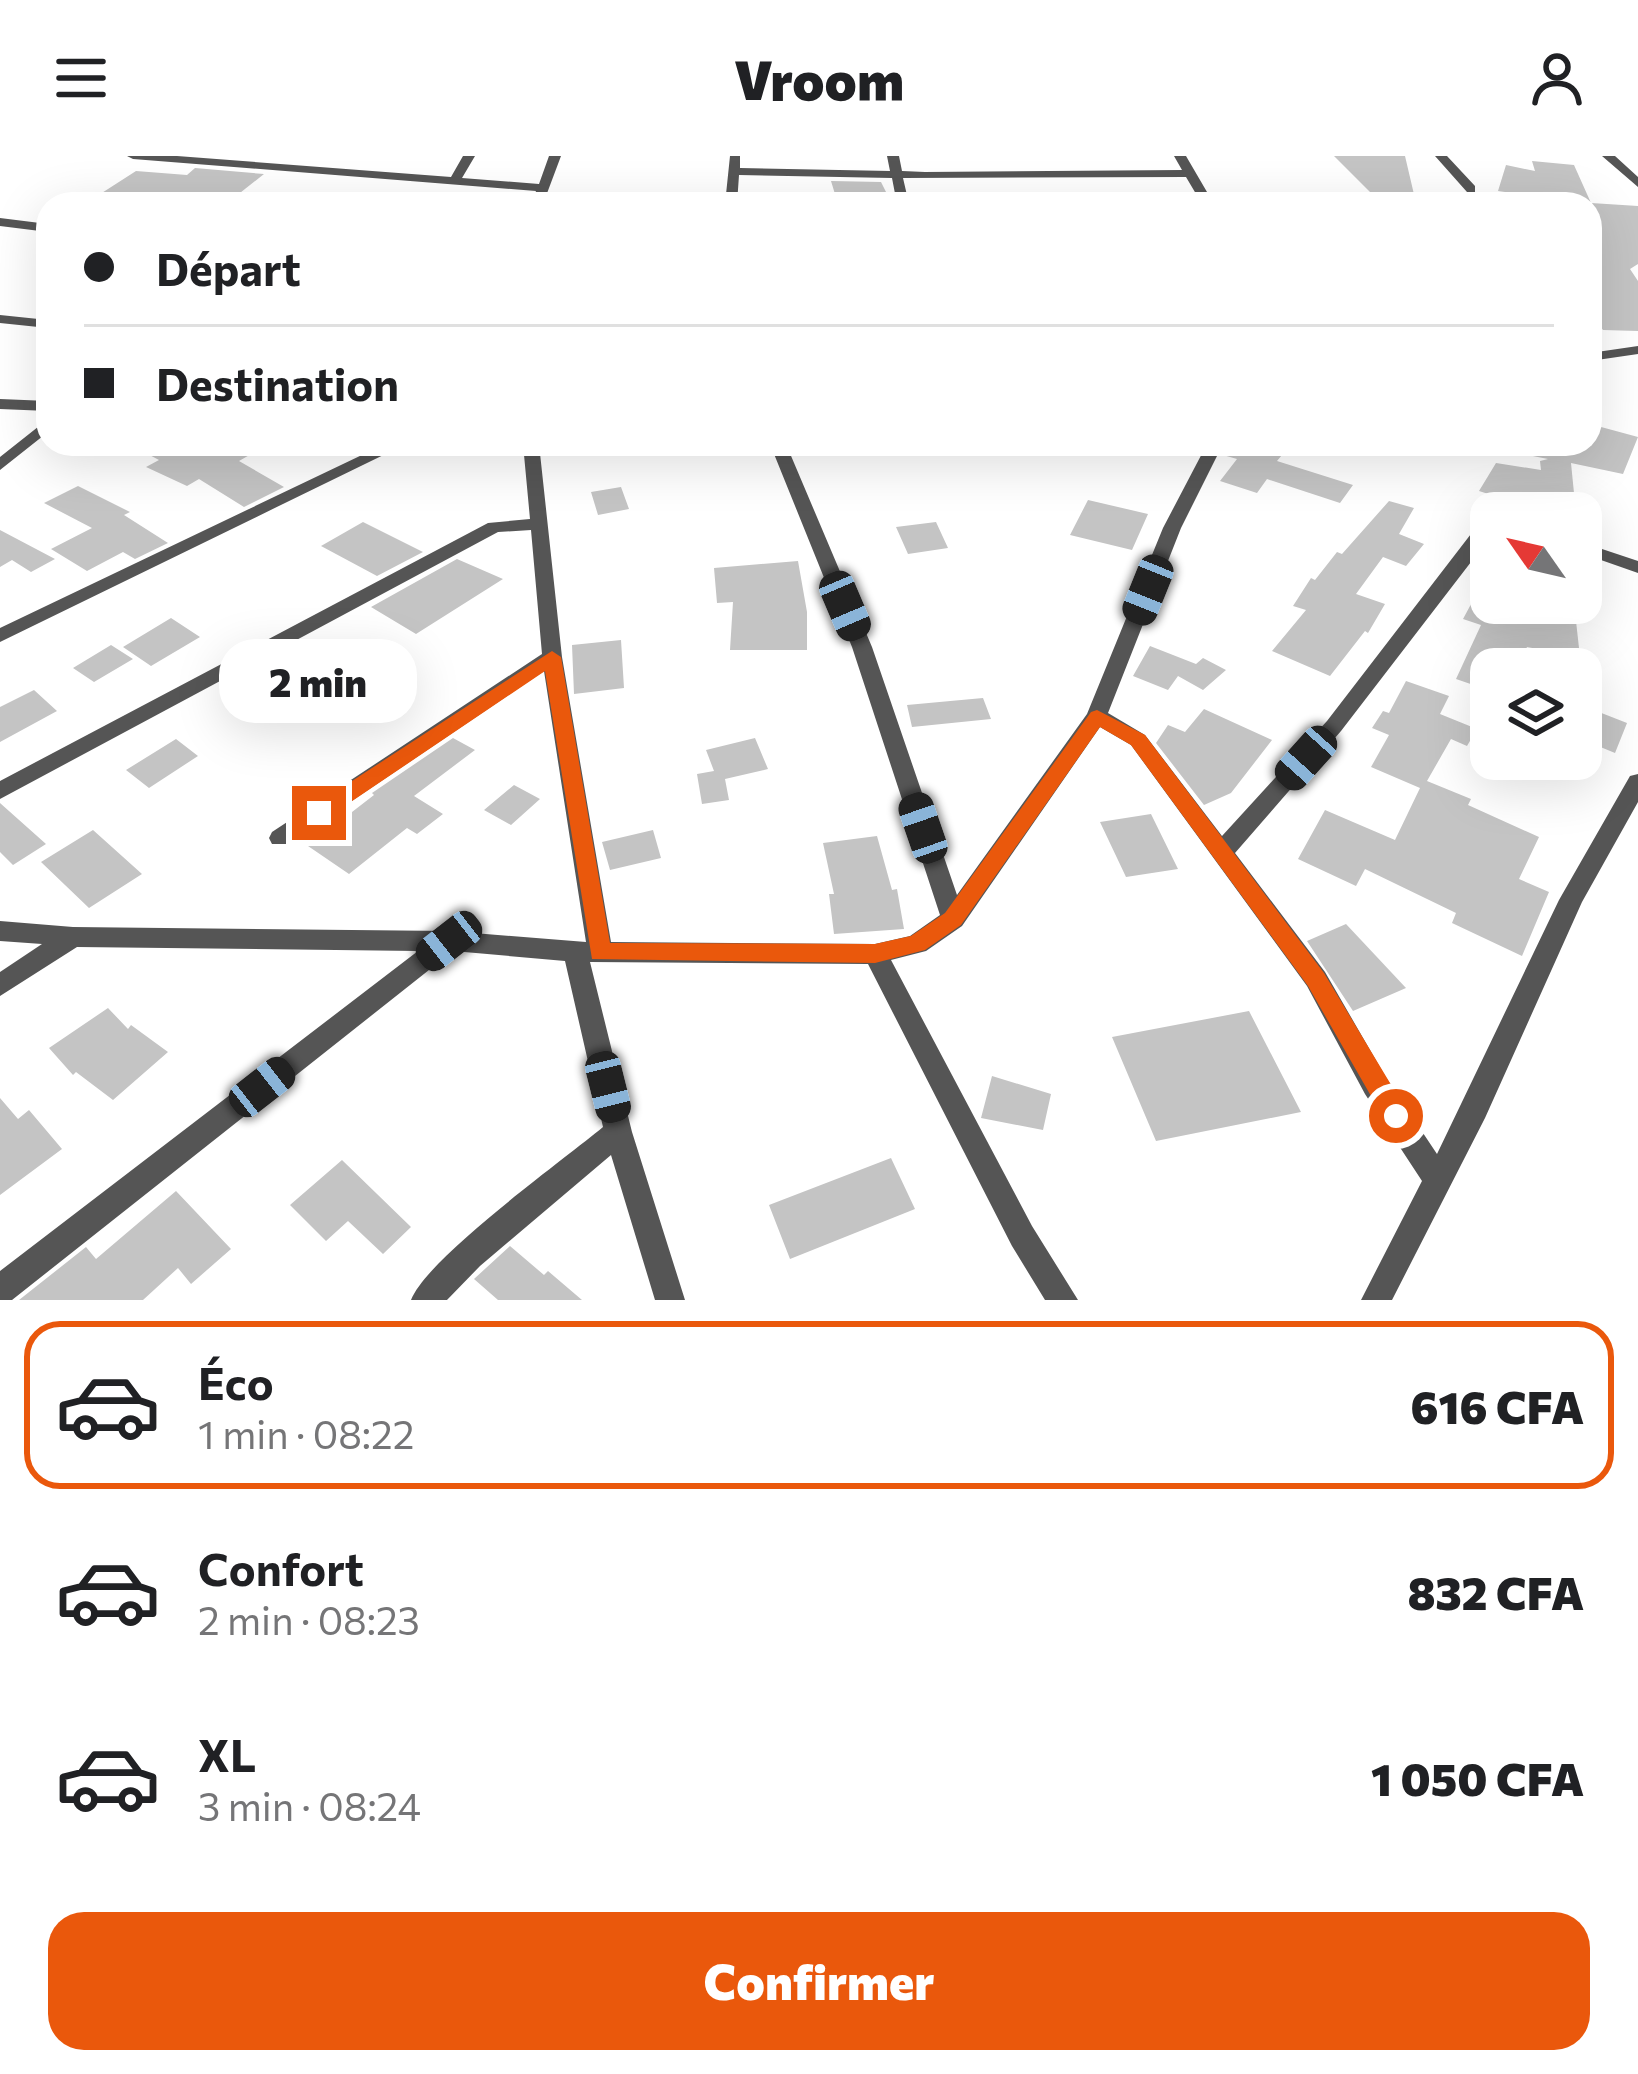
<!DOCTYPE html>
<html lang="fr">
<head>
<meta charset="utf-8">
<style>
	:root { --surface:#fff; --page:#f2f2f2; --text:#202124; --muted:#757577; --line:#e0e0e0; --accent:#ea580c }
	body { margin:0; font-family:Commissioner,sans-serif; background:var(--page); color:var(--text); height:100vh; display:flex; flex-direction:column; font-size:45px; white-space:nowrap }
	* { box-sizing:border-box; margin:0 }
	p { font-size:39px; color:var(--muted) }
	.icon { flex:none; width:66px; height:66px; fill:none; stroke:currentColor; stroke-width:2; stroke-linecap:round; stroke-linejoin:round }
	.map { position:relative; height:1144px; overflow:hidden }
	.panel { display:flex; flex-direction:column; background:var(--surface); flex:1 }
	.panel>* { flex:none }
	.banner { position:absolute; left:36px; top:36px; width:1566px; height:264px; border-radius:36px; box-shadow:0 12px 48px #0002; display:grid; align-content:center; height:264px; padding:0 48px; background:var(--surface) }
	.needle { width:78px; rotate:304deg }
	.tools { position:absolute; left:1470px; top:336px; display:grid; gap:24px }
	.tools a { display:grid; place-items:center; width:132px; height:132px; border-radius:24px; background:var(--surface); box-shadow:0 12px 48px #0002; font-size:60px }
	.end { position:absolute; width:54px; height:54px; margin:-27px; border:15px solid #ea580c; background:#fff; box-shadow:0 0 0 6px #fff }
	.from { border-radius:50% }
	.bubble { position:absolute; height:84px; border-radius:36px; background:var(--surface); box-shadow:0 12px 48px #0002; font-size:39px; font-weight:800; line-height:84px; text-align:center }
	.car { position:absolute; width:36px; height:72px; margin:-36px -18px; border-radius:15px; box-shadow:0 0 9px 3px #0007; background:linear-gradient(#222 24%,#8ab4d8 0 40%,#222 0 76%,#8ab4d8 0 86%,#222 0) }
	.banner b { display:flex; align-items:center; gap:42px; height:114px; font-size:45px }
	.banner b+b { border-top:3px solid var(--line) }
	.banner i { width:30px; height:30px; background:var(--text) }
	ul { padding:21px 0 0; list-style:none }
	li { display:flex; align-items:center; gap:36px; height:168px; margin:0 24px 18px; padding:0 24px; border:6px solid transparent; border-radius:36px }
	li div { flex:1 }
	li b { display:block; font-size:45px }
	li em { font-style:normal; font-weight:800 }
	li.active { border-color:var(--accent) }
	li>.icon { width:108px; height:108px; stroke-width:1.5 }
	.action { display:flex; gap:24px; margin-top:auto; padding:24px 48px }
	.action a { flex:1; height:138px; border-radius:36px; background:var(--accent); color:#fff; font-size:48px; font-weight:800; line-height:138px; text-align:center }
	header { display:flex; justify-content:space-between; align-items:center; height:156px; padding:0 48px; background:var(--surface); font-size:54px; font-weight:800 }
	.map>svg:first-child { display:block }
</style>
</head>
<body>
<header><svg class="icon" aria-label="menu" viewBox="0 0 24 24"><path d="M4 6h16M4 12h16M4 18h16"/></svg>Vroom<svg class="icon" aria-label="person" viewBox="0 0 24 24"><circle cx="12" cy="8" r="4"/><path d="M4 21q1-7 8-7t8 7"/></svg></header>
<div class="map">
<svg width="1638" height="1144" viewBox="0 0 1638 1144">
	<rect width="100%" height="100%" fill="#fff"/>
	<path fill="#c4c4c4" d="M 1334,0 L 1405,0 L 1416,47 L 1382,48 Z
		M 1532,5 L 1574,9 L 1591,47 L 1638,50 L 1638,108 L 1630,113 L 1638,125 L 1638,175 L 1603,174 L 1590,158 L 1590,48 L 1498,35 L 1506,9 L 1535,15 Z
		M 195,12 L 264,18 L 226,48 L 94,42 L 136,15 L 187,19 Z
		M 831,25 L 881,26 L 892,48 L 838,48 Z
		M 1590,268 L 1638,281 L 1623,318 L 1571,307 L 1576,357 L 1548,357 L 1479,335 L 1496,307 L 1541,314 L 1540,305 L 1548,303 L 1523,298 L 1524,288 L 1590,288 Z
		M 129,288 L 269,288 L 239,305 L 284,331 L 244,351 L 199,323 L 187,330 L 146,311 L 159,304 Z
		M 1227,288 L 1291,288 L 1277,305 L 1353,329 L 1340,347 L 1267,323 L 1257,337 L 1220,325 L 1237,303 L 1223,299 Z
		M 78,330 L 130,356 L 124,359 L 168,387 L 135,403 L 123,396 L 87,415 L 51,393 L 92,372 L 44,347 Z
		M 621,331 L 629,353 L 598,359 L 591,336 Z
		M 1088,344 L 1148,358 L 1132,394 L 1070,379 Z
		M 1389,345 L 1414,352 L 1399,378 L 1424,388 L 1406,410 L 1383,401 L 1356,438 L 1385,448 L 1368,477 L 1365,475 L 1330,520 L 1272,495 L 1306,454 L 1293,450 L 1311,422 L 1315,424 L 1337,396 L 1342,398 Z
		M 363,366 L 423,396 L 377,420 L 321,390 Z
		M 936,366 L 948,392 L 908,398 L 896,371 Z
		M 0,374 L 55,403 L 31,416 L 12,404 L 0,411 Z
		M 457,403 L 503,423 L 416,478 L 371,451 Z
		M 798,405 L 807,456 L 807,494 L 730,494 L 733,446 L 717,447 L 714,412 Z
		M 1491,411 L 1491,447 L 1574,447 L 1580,501 L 1527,491 L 1517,513 L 1491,513 L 1491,535 L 1456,523 L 1481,469 L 1463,463 Z
		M 171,462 L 200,481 L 151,510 L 123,491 Z
		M 621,484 L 624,532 L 574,538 L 572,489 Z
		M 111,489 L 133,503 L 94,526 L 73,512 Z
		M 1150,490 L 1196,508 L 1203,502 L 1226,514 L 1203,534 L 1178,520 L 1168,534 L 1133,520 Z
		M 1406,525 L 1449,540 L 1440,558 L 1477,573 L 1467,590 L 1451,583 L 1427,625 L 1471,643 L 1468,649 L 1539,681 L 1519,723 L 1549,736 L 1522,800 L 1452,767 L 1456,757 L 1365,713 L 1356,730 L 1298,703 L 1325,654 L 1395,684 L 1420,632 L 1371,611 L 1389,579 L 1372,572 L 1383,555 L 1389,557 Z
		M 34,534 L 57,555 L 0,586 L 0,551 Z
		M 983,542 L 991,563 L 912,571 L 907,549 Z
		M 1581,549 L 1627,567 L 1615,597 L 1581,583 Z
		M 1204,553 L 1272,584 L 1231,637 L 1204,649 L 1156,587 L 1168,569 L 1185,576 Z
		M 453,582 L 475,594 L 414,640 L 443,658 L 417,678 L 407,672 L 349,718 L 308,690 L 374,639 L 372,637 Z
		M 755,582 L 768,613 L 725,623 L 729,644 L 702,648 L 697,618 L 714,615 L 706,594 Z
		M 176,583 L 198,600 L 149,632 L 126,614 Z
		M 514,629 L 540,643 L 511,669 L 484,654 Z
		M 0,647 L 46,688 L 13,709 L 0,696 Z
		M 1151,658 L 1178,713 L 1126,721 L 1100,666 Z
		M 93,674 L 142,718 L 89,752 L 41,706 Z
		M 653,674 L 661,702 L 610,714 L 602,686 Z
		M 877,680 L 892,734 L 897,733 L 904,773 L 834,778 L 829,738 L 834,738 L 823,687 Z
		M 1346,768 L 1406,832 L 1353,855 L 1307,785 Z
		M 108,852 L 128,873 L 131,869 L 168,896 L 113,944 L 76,916 L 73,919 L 49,892 Z
		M 1249,855 L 1301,956 L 1156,985 L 1112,881 Z
		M 992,920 L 1051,938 L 1043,974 L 981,962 Z
		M 0,942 L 18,963 L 29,954 L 62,993 L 0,1039 Z
		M 891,1002 L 915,1053 L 790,1103 L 769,1049 Z
		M 342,1004 L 411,1071 L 383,1098 L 348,1065 L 326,1085 L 290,1049 Z
		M 176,1035 L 231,1093 L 191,1128 L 178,1112 L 143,1144 L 19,1144 L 86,1091 L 96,1103 Z
		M 510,1090 L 544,1119 L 548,1115 L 582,1144 L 498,1144 L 474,1123 Z"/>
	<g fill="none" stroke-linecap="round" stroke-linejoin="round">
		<path fill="#555" fill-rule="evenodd" d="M 127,0 L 177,0 L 451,21 L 463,0 L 475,0 L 462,22 L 539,28 L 549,0 L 561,0 L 543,48 L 531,48 L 536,35 L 133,3 Z
			M 730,0 L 740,0 L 740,12 L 890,15 L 887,0 L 899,0 L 902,15 L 925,16 L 1182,14 L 1174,0 L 1186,0 L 1214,48 L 1202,48 L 1186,21 L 903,22 L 909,48 L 897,48 L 892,22 L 739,19 L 737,48 L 725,48 Z
			M 1435,0 L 1447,0 L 1475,30 L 1475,36 L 1467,36 Z
			M 1602,0 L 1615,0 L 1638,21 L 1638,31 Z
			M 0,62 L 48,68 L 48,76 L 0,70 Z
			M 0,159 L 48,164 L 48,172 L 0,167 Z
			M 1638,190 L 1638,198 L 1590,205 L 1590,197 Z
			M 0,243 L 48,245 L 48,255 L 0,253 Z
			M 48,263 L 48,276 L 0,314 L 0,301 Z
			M 385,288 L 406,288 L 0,486 L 0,472 Z
			M 523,288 L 539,288 L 562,501 L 611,786 L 875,788 L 910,780 L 940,759 L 852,491 L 770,288 L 786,288 L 872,491 L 957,739 L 1087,558 L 1163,372 L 1207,288 L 1223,288 L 1181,372 L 1108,557 L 1145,579 L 1222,680 L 1327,565 L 1474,374 L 1491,368 L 1491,380 L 1341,575 L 1235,697 L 1325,816 L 1385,920 L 1437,998 L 1559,744 L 1630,620 L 1638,618 L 1638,646 L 1582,746 L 1485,962 L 1392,1144 L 1361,1144 L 1422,1025 L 1365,938 L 1307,830 L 1131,589 L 1100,571 L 962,770 L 926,795 L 891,804 L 1032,1070 L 1078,1144 L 1045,1144 L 1012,1090 L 868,808 L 590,806 L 632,976 L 685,1144 L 655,1144 L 611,999 L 480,1110 L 447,1144 L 411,1144 C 428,1101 561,1006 603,971 L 565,805 L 453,795 L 12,1144 L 0,1144 L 0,1115 L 418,795 L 77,791 L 0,840 L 0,816 L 42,788 L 0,785 L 0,765 L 73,771 L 449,775 L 586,786 L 544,515 L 288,688 L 272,688 L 269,682 L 272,676 L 542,498 L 531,374 L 498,376 L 0,643 L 0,625 L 488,367 L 530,363 Z
			M 1332,288 L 1349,288 L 1338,296 L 1332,294 Z
			M 1581,386 L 1638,405 L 1638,417 L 1581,397 Z"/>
	</g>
	<path fill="#ea580c" d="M 552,495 L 561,501 L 610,787 L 875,788 L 911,780 L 945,757 L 1091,556 L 1097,554 L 1145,579 L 1324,817 L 1405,952 L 1408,960 L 1405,968 L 1387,968 L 1308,830 L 1131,589 L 1100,571 L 961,769 L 925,794 L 875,807 L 592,803 L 545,515 L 327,662 L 312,662 L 312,651 Z"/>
</svg>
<div class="tools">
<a><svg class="needle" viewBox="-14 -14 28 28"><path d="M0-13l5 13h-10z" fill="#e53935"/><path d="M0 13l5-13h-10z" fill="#757577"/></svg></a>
<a><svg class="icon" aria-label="layers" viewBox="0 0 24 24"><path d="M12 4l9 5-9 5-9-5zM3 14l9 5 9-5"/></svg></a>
</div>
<i class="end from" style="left:1396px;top:960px"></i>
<i class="end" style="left:319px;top:657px"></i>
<div class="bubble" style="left:219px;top:483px;width:198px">2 min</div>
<i class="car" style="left:1148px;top:434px;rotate:202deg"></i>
<i class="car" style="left:845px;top:450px;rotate:157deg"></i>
<i class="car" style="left:1306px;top:602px;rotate:222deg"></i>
<i class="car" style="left:923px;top:672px;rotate:341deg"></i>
<i class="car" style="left:449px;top:785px;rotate:232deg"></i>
<i class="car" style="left:262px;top:931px;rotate:52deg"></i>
<i class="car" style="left:608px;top:931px;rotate:166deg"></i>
<div class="banner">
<b><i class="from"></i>Départ</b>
<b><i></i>Destination</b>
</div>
</div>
<section class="panel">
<ul>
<li class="active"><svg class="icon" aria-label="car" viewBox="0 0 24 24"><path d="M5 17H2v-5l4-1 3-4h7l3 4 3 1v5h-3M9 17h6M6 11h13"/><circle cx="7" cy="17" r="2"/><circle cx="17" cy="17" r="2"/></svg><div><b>Éco</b><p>1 min · 08:22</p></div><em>616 CFA</em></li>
<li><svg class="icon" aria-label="car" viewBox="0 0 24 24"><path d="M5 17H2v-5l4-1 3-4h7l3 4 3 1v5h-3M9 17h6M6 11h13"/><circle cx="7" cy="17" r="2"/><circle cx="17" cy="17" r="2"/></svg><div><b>Confort</b><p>2 min · 08:23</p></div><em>832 CFA</em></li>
<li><svg class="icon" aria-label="car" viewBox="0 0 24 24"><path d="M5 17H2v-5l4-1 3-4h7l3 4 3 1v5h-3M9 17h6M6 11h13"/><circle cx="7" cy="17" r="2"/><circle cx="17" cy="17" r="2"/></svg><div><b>XL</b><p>3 min · 08:24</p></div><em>1 050 CFA</em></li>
</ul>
<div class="action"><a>Confirmer</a></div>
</section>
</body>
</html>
